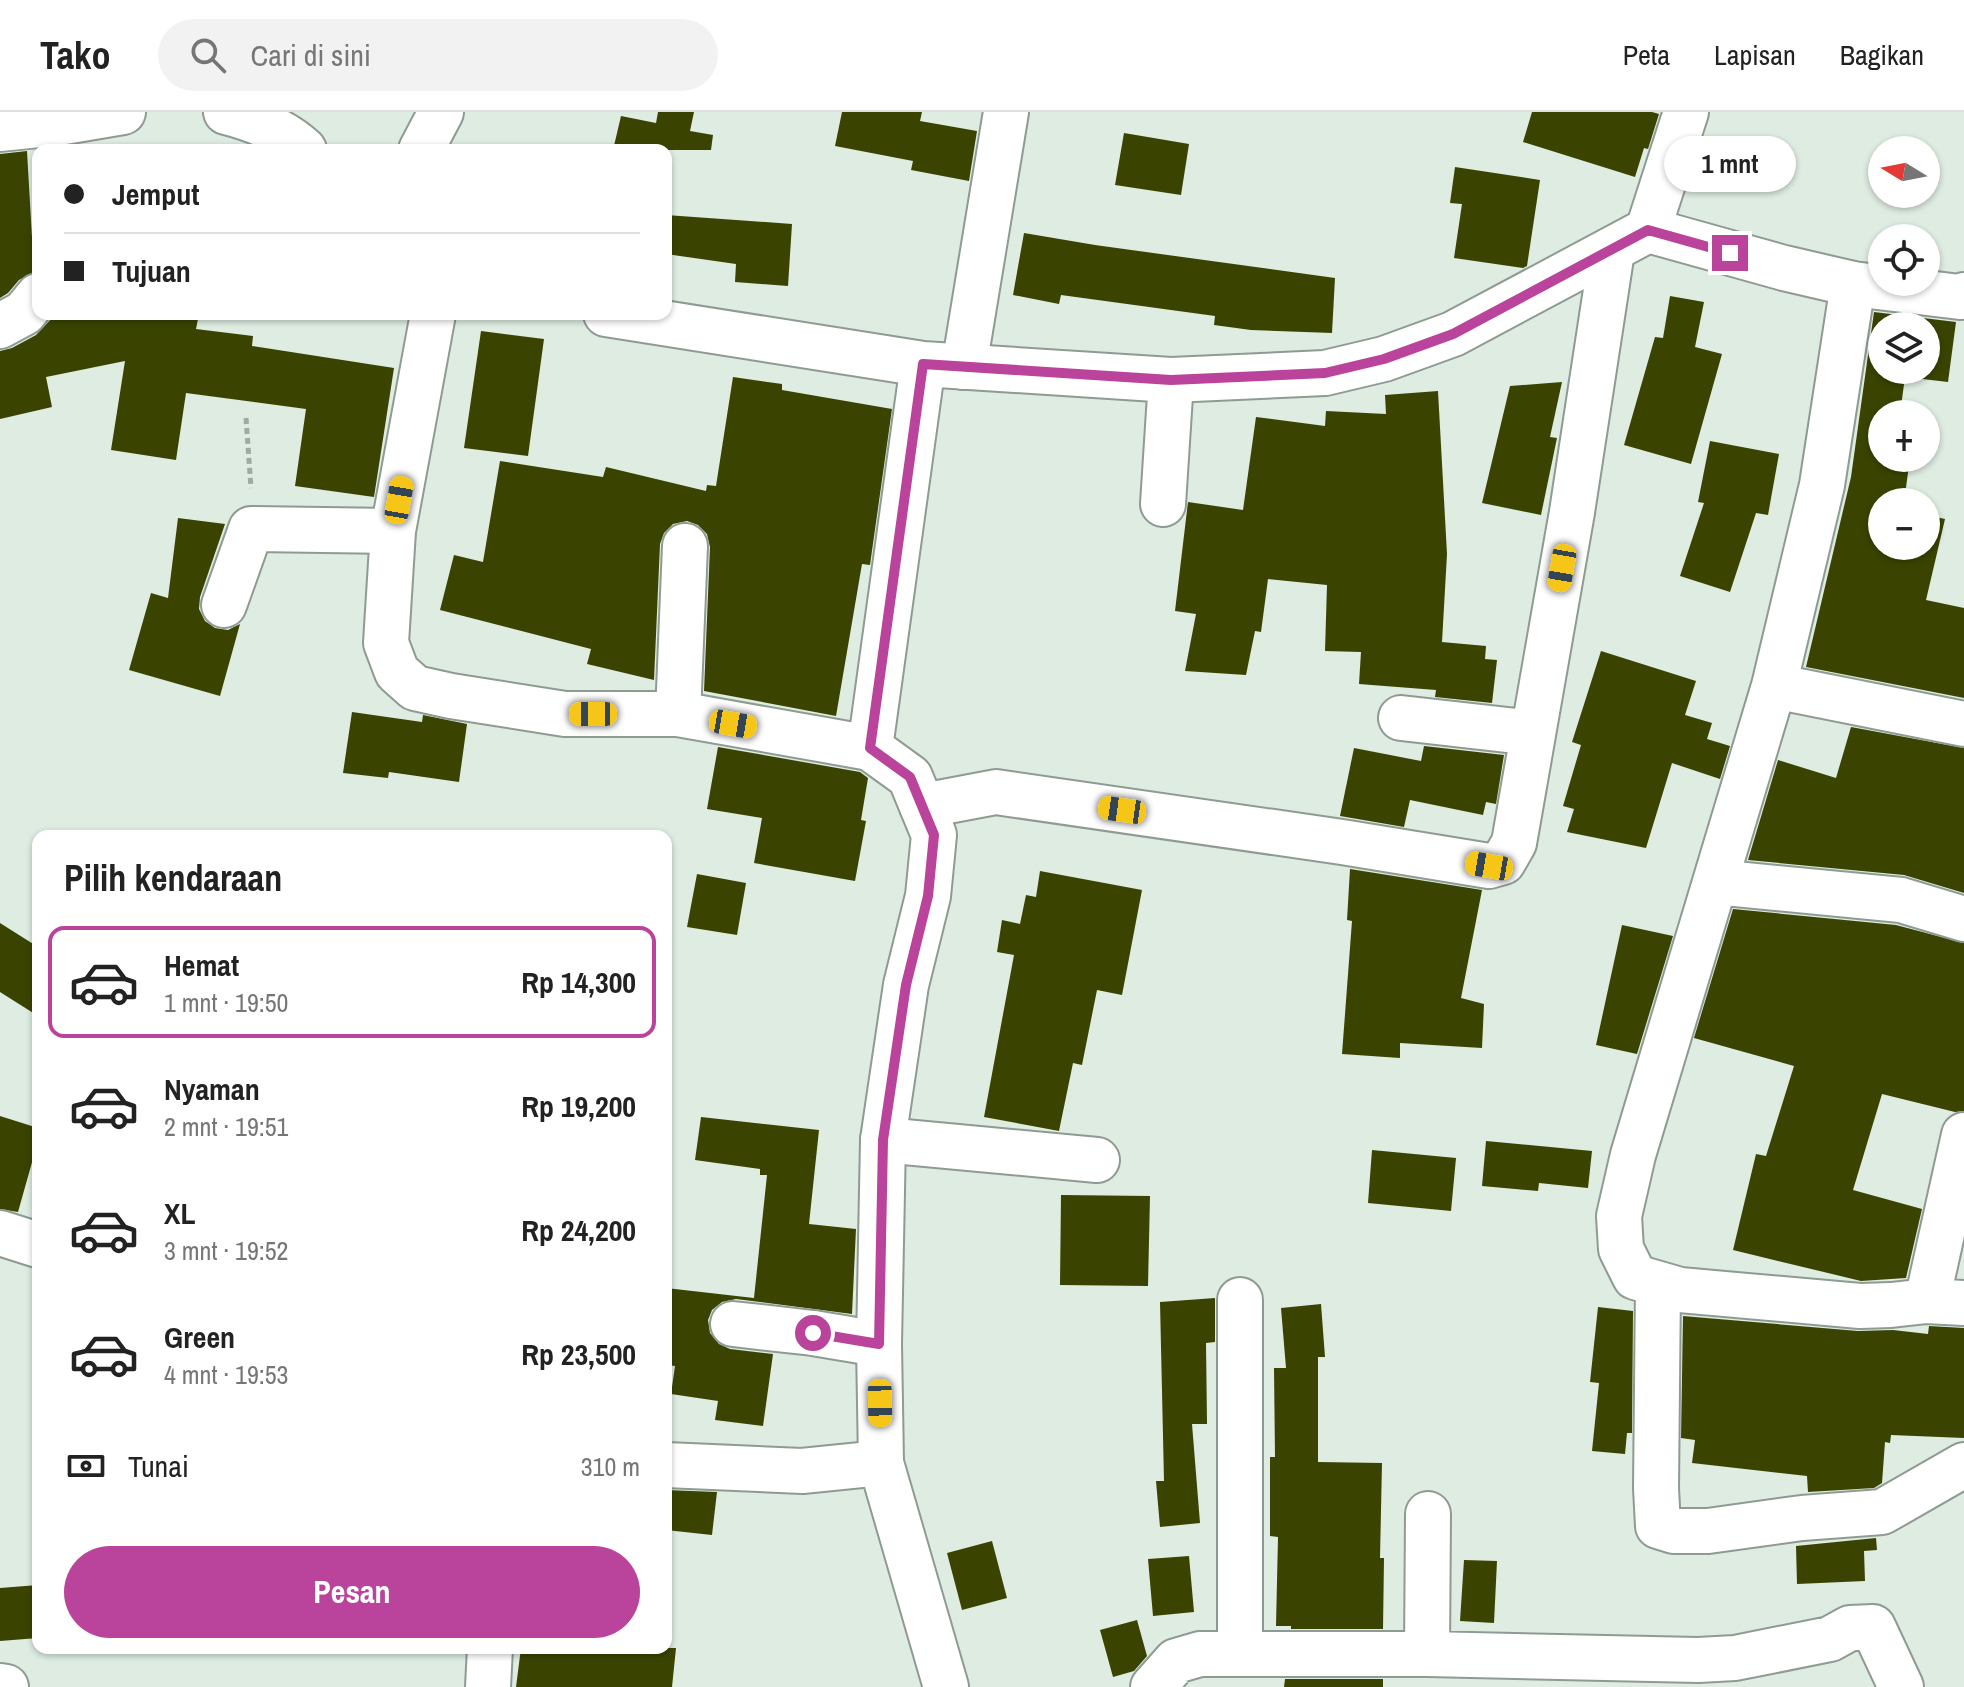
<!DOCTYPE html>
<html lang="id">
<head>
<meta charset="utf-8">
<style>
	:root { --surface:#fff; --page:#f2f2f2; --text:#222; --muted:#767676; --line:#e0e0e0; --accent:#ba449b }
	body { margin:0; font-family:"Archivo Narrow",sans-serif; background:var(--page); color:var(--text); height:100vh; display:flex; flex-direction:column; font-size:30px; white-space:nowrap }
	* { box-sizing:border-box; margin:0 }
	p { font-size:26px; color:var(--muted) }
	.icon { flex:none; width:44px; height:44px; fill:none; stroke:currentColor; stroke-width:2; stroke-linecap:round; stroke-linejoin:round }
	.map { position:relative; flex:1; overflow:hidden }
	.details { position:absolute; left:32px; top:718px; width:640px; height:824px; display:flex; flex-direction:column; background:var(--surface); border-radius:16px; box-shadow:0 2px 6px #0004 }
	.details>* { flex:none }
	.top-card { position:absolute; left:32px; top:32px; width:640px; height:176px; border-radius:16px; box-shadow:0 2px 6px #0004; display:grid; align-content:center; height:176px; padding:0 32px; background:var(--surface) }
	.needle { width:52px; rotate:280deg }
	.tools { position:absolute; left:1868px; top:24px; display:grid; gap:16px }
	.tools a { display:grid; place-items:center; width:72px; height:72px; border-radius:50%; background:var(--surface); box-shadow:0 2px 6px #0004; font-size:40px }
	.end { position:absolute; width:36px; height:36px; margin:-18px; border:10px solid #ba449b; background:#fff; box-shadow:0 0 0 4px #fff }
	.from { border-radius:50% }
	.bubble { position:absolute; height:56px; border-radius:28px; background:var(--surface); box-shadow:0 2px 6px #0004; font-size:26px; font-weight:700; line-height:56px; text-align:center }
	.car { position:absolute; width:24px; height:48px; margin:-24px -12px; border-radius:10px; box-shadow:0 0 6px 2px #0007; background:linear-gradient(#f5c518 24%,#345 0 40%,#f5c518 0 76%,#345 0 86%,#f5c518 0) }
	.top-card b { display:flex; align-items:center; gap:28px; height:76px; font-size:30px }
	.top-card b+b { border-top:2px solid var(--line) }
	.top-card i { width:20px; height:20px; background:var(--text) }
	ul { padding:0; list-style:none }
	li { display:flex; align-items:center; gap:24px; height:112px; margin:0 16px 12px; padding:0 16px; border:4px solid transparent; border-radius:16px }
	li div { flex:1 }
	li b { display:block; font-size:30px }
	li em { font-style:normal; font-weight:700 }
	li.current { border-color:var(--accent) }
	li>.icon { width:72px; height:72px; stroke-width:1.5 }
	h2 { padding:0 32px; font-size:36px; line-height:96px }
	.pay { display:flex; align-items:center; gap:20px; height:88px; padding:0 32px; font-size:30px }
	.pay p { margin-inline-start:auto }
	.cta { display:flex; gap:16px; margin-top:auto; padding:16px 32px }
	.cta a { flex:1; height:92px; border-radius:48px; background:var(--accent); color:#fff; font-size:32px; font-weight:700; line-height:92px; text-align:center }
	header { display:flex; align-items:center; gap:48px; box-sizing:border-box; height:112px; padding:0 40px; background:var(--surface); border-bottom:2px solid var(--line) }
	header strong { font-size:38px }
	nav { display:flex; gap:44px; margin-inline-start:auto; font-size:28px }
	.search { width:560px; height:72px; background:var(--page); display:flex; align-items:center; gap:20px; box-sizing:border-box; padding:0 28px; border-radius:44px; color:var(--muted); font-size:30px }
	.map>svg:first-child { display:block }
</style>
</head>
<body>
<header>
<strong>Tako</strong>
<div class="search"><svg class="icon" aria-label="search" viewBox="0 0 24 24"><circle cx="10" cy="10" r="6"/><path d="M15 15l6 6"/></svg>Cari di sini</div>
<nav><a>Peta</a><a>Lapisan</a><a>Bagikan</a></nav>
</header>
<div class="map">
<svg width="1964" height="1575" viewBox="0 0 1964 1575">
	<rect width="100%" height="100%" fill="#deece2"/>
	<path fill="#3a4400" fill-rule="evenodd" d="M 658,0 L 694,0 L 690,19 L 713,23 L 711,38 L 613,38 L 621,4 L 656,11 Z
		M 842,0 L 922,0 L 920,9 L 977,19 L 969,69 L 911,58 L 913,49 L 835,34 Z
		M 1532,0 L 1652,0 L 1659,2 L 1648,37 L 1644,36 L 1635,65 L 1523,30 Z
		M 1124,21 L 1189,32 L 1181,83 L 1115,73 Z
		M 27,39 L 34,160 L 19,168 L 8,181 L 0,186 L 0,42 Z
		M 1455,55 L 1540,68 L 1527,154 L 1523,156 L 1454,146 L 1462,92 L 1450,91 Z
		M 666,103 L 792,112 L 788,174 L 735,170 L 736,152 L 666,142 Z
		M 1024,121 L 1095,133 L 1335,166 L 1332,221 L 1251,218 L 1214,213 L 1215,204 L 1061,183 L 1059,192 L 1013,183 Z
		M 1670,184 L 1704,190 L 1695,235 L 1722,242 L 1691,352 L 1624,333 L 1655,225 L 1663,226 Z
		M 1874,200 L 1956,210 L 1948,270 L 1905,265 L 1900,302 L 1882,302 L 1882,346 L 1910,346 L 1904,390 L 1882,390 L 1882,434 L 1926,434 L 1926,403 L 1945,407 L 1926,488 L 1964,496 L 1964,586 L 1806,555 L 1851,365 ZM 1882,214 L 1926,214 L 1926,258 L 1882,258 Z
		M 56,202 L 199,202 L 196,217 L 253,224 L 252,234 L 394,256 L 374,385 L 295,374 L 306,297 L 186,281 L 176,348 L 111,338 L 125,249 L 46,265 L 52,295 L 0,307 L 0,239 L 12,236 L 36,223 Z
		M 481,219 L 544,227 L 528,344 L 464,336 Z
		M 733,265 L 782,272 L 782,278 L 892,297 L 870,453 L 862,452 L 836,604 L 704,579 L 710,435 L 707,422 L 698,413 L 687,409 L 673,412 L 664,421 L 660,432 L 654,568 L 587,552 L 591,537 L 440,498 L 454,443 L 483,450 L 500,349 L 603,365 L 606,355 L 706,379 L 707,373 L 716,374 Z
		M 1562,270 L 1550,325 L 1557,326 L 1541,403 L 1482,391 L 1510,274 Z
		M 1438,279 L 1447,442 L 1442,530 L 1486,534 L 1485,547 L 1497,548 L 1492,591 L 1435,585 L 1436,578 L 1359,572 L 1361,540 L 1325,539 L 1327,473 L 1268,467 L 1261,520 L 1255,519 L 1246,563 L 1185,559 L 1196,502 L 1175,499 L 1188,390 L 1243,398 L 1256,305 L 1325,314 L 1326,299 L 1386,302 L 1385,283 Z
		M 1710,329 L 1779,342 L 1768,403 L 1756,401 L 1730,480 L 1680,464 L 1704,391 L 1698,390 Z
		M 178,406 L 225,412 L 200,485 L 199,497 L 205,509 L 215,516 L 228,518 L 240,512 L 220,584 L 129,558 L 151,481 L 168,486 Z
		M 1601,539 L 1696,569 L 1685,603 L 1712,611 L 1707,627 L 1730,634 L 1720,667 L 1672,651 L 1646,736 L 1567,720 L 1574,697 L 1563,694 L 1581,633 L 1572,630 Z
		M 352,600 L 422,610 L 423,603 L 467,612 L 459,670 L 389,660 L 388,666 L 343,661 Z
		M 1851,615 L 1964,636 L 1964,781 L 1904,763 L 1748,748 L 1778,648 L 1836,666 Z
		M 1424,634 L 1504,643 L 1496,692 L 1486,690 L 1483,703 L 1410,688 L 1404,715 L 1340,704 L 1354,636 L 1421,649 Z
		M 718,635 L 860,660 L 868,666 L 861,708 L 866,709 L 855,769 L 754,751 L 762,706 L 707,697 Z
		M 1350,757 L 1482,778 L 1461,886 L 1484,892 L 1482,936 L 1400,931 L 1400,946 L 1342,942 L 1352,809 L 1347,808 Z
		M 1040,759 L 1142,778 L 1122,883 L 1097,878 L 1082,953 L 1073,951 L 1059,1019 L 984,1005 L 1014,843 L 997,840 L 1002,808 L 1020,812 L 1026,783 L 1036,785 Z
		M 697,762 L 746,771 L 737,823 L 687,815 Z
		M 1733,797 L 1896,813 L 1964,831 L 1964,999 L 1955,1000 L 1882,982 L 1853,1078 L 1922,1097 L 1906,1166 L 1861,1169 L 1733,1138 L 1756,1042 L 1766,1044 L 1794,954 L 1694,926 Z
		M 0,811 L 38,835 L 38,904 L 0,880 Z
		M 1622,813 L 1673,824 L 1637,942 L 1596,933 Z
		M 0,1004 L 38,1016 L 38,1029 L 18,1100 L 0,1097 Z
		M 701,1005 L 819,1018 L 809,1112 L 856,1117 L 852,1202 L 736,1187 L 722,1190 L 712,1198 L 708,1208 L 710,1221 L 719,1232 L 730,1237 L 773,1242 L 763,1314 L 715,1308 L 718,1289 L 671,1282 L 675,1254 L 666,1253 L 666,1176 L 754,1186 L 767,1063 L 760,1063 L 760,1057 L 695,1048 Z
		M 1486,1029 L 1592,1039 L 1588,1076 L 1539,1071 L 1538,1079 L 1482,1074 Z
		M 1372,1038 L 1456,1046 L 1451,1099 L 1368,1091 Z
		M 1061,1083 L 1150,1084 L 1148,1174 L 1060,1173 Z
		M 1215,1186 L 1215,1230 L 1206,1231 L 1207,1312 L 1192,1312 L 1200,1411 L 1160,1415 L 1156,1369 L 1164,1369 L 1160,1190 Z
		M 1321,1192 L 1325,1245 L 1318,1245 L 1318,1350 L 1382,1351 L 1380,1446 L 1384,1446 L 1383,1517 L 1291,1517 L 1291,1514 L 1276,1514 L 1278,1425 L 1270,1424 L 1270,1345 L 1275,1345 L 1274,1256 L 1286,1256 L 1281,1196 Z
		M 1598,1195 L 1633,1199 L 1632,1321 L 1627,1321 L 1625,1342 L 1592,1339 L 1599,1271 L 1590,1270 Z
		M 1683,1204 L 1858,1219 L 1893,1218 L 1928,1222 L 1929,1214 L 1964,1216 L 1964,1326 L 1891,1323 L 1890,1331 L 1885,1330 L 1882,1371 L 1874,1376 L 1808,1380 L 1807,1364 L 1692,1351 L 1695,1328 L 1681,1326 Z
		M 666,1378 L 717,1380 L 712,1423 L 666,1418 Z
		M 1876,1426 L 1877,1438 L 1864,1439 L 1865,1469 L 1797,1472 L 1796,1434 Z
		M 992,1429 L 1007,1486 L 962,1498 L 947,1441 Z
		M 1189,1444 L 1194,1500 L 1153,1504 L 1148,1447 Z
		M 1464,1448 L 1497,1449 L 1494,1511 L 1460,1509 Z
		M 38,1473 L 38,1526 L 0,1529 L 0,1476 Z
		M 1137,1508 L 1147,1544 L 1134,1559 L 1113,1565 L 1100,1518 Z
		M 521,1536 L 676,1536 L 672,1575 L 516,1575 Z
		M 1285,1567 L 1383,1567 L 1383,1575 L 1284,1575 Z"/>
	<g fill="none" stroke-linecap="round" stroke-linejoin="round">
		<g stroke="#8e9b92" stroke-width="48">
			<path id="street" d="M 421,38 L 441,0
				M 1648,118 L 1686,0
				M 1853,172 L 1822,373 L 1774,574 L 1633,1043 L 1619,1104 L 1621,1137 L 1635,1165 L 1680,1178 L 1860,1194 L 1891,1193 L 1927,1189 L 1964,1191
				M 433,202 L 393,419 L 386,531 L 397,560 L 415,576 L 451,584 L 565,602 L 678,602 L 870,636
				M 0,214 L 24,201 L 38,184
				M 964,255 L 1006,0
				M 1163,392 L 1171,268
				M 224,493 L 251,417 L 393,419
				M 1774,574 L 1964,612
				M 678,602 L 685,434
				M 1401,606 L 1533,621
				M 922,694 L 996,680 L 1342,730 L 1489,754 L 1503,750 L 1514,731 L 1572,400 L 1612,139
				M 1715,770 L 1901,788 L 1964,807
				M 883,1028 L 1097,1048
				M 0,1121 L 38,1133
				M 1658,1172 L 1656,1376 L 1658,1414 L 1674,1419 L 1708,1419 L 1802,1406 L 1882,1400 L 1964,1353
				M 1240,1188 L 1240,1541
				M 1927,1189 L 1964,1023
				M 733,1212 L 813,1221 L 879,1232
				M 666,1353 L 802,1359 L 881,1351
				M 1427,1542 L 1428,1402
				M 0,1574 L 6,1575
				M 488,1575 L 490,1536
				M 1153,1575 L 1176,1549 L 1200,1542 L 1427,1542 L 1698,1548 L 1735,1546 L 1830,1527 L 1850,1516 L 1873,1515 L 1901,1575"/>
		</g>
		<g stroke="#8e9b92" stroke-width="48">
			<path id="secondary" d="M 226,0 C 253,7 283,18 304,38
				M 0,17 L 58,11 L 123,0
				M 606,202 L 923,252 L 1171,268 L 1325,261 L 1384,247 L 1453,222 L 1648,118 L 1784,156 L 1853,172 L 1960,185 L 1964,183
				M 923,252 L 870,636 L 910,665 L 934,723 L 928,784 L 906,873 L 883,1028 L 879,1232 L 881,1351 L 946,1575"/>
		</g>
		<path stroke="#9faaa2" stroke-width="5" stroke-dasharray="6 4" stroke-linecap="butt" d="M 246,306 L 251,376"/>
		<use href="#street" stroke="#fff" stroke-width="44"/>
		<use href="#secondary" stroke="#fff" stroke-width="44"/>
	</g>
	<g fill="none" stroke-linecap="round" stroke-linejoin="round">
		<path stroke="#ba449b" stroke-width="10" d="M 813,1221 L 879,1232 L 883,1028 L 906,873 L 928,784 L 934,723 L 910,665 L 870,636 L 923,252 L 1171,268 L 1325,261 L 1384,247 L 1453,222 L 1648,118 L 1730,141"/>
	</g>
</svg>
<div class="tools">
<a><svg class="needle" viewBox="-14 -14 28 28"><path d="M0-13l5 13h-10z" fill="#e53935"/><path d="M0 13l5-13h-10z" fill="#767676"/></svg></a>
<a><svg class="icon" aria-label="locate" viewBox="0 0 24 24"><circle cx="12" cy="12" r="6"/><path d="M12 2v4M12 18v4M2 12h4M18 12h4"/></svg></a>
<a><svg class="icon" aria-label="layers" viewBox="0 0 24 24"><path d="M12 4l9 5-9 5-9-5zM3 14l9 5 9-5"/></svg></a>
<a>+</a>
<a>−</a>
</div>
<i class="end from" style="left:813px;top:1221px"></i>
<i class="end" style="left:1730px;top:141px"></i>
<div class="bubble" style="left:1664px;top:24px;width:132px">1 mnt</div>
<i class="car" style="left:399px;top:388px;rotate:10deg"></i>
<i class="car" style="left:1562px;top:456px;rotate:190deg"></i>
<i class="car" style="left:593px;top:602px;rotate:270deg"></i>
<i class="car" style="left:733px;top:612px;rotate:100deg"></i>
<i class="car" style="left:1122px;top:698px;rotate:278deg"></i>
<i class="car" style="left:1489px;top:754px;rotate:280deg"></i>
<i class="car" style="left:880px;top:1291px;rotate:179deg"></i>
<div class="top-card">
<b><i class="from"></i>Jemput</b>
<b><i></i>Tujuan</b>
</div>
<section class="details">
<h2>Pilih kendaraan</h2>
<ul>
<li class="current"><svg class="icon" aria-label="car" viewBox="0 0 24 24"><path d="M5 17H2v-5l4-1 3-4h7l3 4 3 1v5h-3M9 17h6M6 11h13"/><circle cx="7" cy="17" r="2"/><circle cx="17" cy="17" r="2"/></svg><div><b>Hemat</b><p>1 mnt · 19:50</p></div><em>Rp 14,300</em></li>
<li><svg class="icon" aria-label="car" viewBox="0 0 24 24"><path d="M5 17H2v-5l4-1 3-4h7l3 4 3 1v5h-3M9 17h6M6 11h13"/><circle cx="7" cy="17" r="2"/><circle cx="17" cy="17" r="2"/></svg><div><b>Nyaman</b><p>2 mnt · 19:51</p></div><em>Rp 19,200</em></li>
<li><svg class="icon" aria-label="car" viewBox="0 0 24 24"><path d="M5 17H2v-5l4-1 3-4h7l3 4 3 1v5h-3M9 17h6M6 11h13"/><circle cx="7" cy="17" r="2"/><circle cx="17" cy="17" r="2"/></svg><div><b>XL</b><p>3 mnt · 19:52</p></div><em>Rp 24,200</em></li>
<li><svg class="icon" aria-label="car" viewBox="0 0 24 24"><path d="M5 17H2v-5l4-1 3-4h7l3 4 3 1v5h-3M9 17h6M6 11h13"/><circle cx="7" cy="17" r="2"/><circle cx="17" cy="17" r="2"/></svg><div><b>Green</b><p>4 mnt · 19:53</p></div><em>Rp 23,500</em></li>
</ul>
<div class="pay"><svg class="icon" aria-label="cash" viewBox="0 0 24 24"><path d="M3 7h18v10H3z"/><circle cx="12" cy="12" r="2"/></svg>Tunai<p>310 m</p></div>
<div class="cta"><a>Pesan</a></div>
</section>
</div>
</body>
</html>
